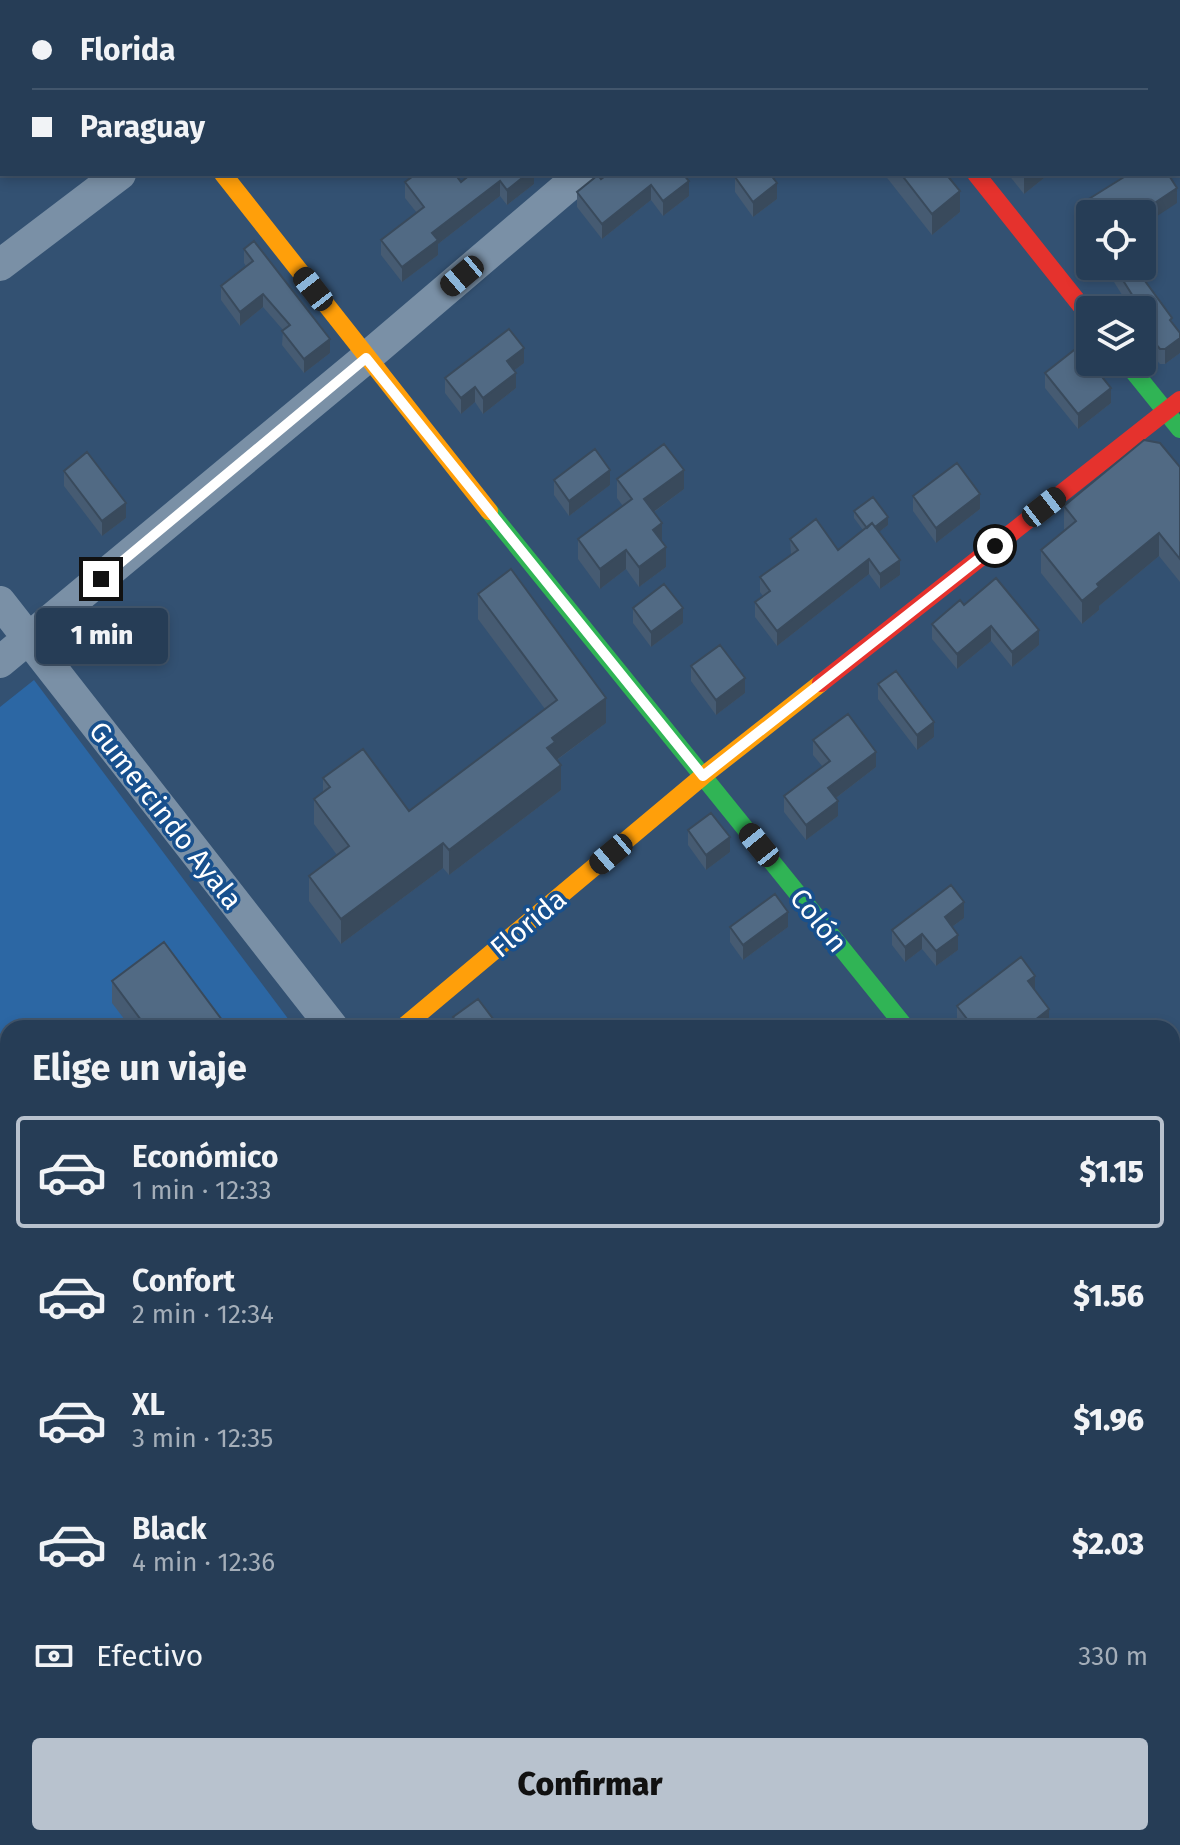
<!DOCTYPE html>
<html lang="es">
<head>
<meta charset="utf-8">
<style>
	:root { --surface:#263d56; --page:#324860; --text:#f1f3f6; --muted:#a4aeb9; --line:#42566c; --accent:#b8c2ce }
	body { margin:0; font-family:"Fira Sans",sans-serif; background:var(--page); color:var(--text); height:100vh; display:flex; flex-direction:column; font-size:30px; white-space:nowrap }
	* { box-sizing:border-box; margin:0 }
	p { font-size:26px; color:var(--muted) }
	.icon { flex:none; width:44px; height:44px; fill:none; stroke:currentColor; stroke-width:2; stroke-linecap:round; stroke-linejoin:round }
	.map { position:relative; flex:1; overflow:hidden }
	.panel { position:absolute; left:0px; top:1020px; width:1180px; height:826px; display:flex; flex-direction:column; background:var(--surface); border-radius:24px 24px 0 0; box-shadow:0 4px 12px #0003,0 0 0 2px var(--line) }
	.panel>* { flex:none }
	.top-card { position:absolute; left:0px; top:0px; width:1180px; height:176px; box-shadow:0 4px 12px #0003,0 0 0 2px var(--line); display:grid; align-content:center; height:176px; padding:0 32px; background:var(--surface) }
	.buttons { position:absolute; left:1076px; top:200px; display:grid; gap:16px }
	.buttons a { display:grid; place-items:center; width:80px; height:80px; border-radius:8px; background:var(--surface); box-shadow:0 4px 12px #0003,0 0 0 2px var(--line); font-size:40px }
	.end { position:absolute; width:36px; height:36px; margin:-18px; border:10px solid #fff; background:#111; box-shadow:0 0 0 4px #111 }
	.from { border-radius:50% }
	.bubble { position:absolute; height:56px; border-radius:8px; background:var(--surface); box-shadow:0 4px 12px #0003,0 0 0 2px var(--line); font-size:26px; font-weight:800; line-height:56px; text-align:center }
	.car { position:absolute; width:24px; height:48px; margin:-24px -12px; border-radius:10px; box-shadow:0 0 6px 2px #0007; background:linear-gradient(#222 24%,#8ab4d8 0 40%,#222 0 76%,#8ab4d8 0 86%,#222 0) }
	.top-card b { display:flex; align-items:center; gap:28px; height:76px; font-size:30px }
	.top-card b+b { border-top:2px solid var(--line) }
	.top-card i { width:20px; height:20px; background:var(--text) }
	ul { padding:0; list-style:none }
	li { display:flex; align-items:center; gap:24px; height:112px; margin:0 16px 12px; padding:0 16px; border:4px solid transparent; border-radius:8px }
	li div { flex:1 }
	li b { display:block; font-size:30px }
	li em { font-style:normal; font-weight:800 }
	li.on { border-color:var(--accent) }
	li>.icon { width:72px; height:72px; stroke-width:1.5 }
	h2 { padding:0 32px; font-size:36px; line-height:96px }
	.pay { display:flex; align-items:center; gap:20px; height:88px; padding:0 32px; font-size:30px }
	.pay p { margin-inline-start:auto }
	.action { display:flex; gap:16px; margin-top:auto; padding:16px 32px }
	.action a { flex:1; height:92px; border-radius:8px; background:var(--accent); color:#111; font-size:32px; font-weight:800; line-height:92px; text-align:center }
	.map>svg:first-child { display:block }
</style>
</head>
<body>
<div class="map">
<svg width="1180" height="1845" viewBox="0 0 1180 1845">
	<rect width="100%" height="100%" fill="#335172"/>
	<path fill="#2c67a4" d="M 34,680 L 295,1028 L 8,1028 L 8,1317 L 0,1323 L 0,707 Z"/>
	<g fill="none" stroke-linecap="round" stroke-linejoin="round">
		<path stroke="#7a90a6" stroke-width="32" d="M 84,0 L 85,2
			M 341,2 L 344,0
			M 783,2 L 786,0
			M 0,265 L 120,174
			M 0,602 L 333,1028
			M 0,662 L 366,358 L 582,174
			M 1172,1147 L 1180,1141
			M 1172,1358 L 1180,1367
			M 0,1382 L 8,1393
			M 339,1838 L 343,1845
			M 948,1838 L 953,1845
			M 270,1845 L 278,1838"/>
		<path stroke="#30b455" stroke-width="18" d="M 837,0 L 838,2
			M 1126,362 L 1180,429
			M 489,511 L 906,1028"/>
		<path stroke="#ff9f0a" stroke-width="18" d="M 223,174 L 489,511
			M 402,1028 L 703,776 L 821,683"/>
		<path stroke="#e5322d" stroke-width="18" d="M 976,174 L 1090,317
			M 821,683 L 1180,400"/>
	</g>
	<path fill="#465b72" d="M 18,0 L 66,0 L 66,2 L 20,2 Z
		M 657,0 L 726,0 L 723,2 L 659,2 Z
		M 1069,0 L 1180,0 L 1180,127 L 1178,125 L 1178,2 L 1069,2 Z
		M 534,174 L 534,184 L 507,205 L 500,196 L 438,244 L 438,255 L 402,282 L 381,255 L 381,240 L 417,213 L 405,198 L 405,182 L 461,182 Z
		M 608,174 L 689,196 L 663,216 L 651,200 L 602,239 L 577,207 L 577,192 L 601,179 Z
		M 884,174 L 946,174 L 960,212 L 932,235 Z
		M 1008,174 L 1049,174 L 1024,194 Z
		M 1121,174 L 1177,203 L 1142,214 L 1090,214 L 1090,227 L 1084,217 L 1084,202 L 1121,178 Z
		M 735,177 L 777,199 L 753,217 L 735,192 Z
		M 244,249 L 330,353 L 304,373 L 282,345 L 283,330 L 263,307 L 240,326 L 221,300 L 221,286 L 246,266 L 244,263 Z
		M 1104,266 L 1154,266 L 1140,275 L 1180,333 L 1180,353 L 1165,364 L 1160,364 L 1145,346 L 1142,344 L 1142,310 L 1129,306 Z
		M 524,363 L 515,370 L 516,388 L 483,414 L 475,402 L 461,414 L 445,393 L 445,378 Z
		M 1045,373 L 1111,403 L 1078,429 L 1045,388 Z
		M 1180,467 L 1180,582 L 1159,556 L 1099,606 L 1099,610 L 1082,624 L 1041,573 L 1041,550 L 1065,530 L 1064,529 L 1064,506 Z
		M 64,471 L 126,518 L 102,536 L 64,486 Z
		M 617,479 L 684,489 L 654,512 L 662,542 L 666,567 L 639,587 L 626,569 L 600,589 L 578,559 L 578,539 L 623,506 L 617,498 Z
		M 554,480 L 610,485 L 569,516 L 554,495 Z
		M 913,496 L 980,509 L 936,543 L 913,511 Z
		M 854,511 L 888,525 L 879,532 L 900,575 L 880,589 L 869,574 L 777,646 L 755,617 L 755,602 L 763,596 L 760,592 L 760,577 L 791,555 L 790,539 L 838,550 L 863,530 L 854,518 Z
		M 478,594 L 606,723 L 557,760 L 561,790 L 449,875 L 443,868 L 341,944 L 309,901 L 309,876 L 337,855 L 314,824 L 314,799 L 323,792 L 323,778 L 409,811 L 545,709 L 478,619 Z
		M 964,605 L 1039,645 L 1012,667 L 991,641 L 957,669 L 932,639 L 932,624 Z
		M 633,608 L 683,623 L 651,647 L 633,623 Z
		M 691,666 L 745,693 L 716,715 L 691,681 Z
		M 878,684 L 934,737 L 917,750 L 878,699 Z
		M 813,740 L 876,767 L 836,798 L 838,816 L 806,840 L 784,812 L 784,796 L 823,767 L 813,755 Z
		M 688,830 L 730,852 L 706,870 L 688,845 Z
		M 964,918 L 952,927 L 958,950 L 936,966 L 922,949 L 905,962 L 892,945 L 892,930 Z
		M 730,927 L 788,927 L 743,960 L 730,942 Z
		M 112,981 L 228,1028 L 131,1028 L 112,1003 Z
		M 1035,990 L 1049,1024 L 1044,1028 L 962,1028 L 957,1021 L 957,1006 Z
		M 453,1017 L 500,1028 L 453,1028 Z
		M 1180,1717 L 1178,1780 L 1172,1772 L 1172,1724 Z
		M 33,1838 L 68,1838 L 58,1845 L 38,1845 Z
		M 129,1838 L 190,1838 L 180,1845 L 131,1845 L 129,1842 Z"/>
	<path fill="#394a5c" d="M 704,0 L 726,0 L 723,2 L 704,2 Z
		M 875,0 L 891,0 L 889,2 L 875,2 Z
		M 527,174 L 534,174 L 534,184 L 507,205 L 507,190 Z
		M 1024,174 L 1049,174 L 1024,194 Z
		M 500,181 L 500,196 L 438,244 L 438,255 L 402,282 L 402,267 L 432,233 Z
		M 689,181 L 689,196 L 663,216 L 663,201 Z
		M 777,183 L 777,199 L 753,217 L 753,202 Z
		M 651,185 L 651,200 L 602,239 L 602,224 Z
		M 1177,188 L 1177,203 L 1142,226 L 1142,214 L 1138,214 Z
		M 960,191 L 960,212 L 932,235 L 932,214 Z
		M 1154,251 L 1154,266 L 1133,280 L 1133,266 L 1142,266 L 1142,259 Z
		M 263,294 L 263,307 L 240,326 L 240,312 Z
		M 1180,338 L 1180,353 L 1165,364 L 1165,349 Z
		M 330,339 L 330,353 L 304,373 L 304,359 Z
		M 524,348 L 524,363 L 507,376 L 507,361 Z
		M 516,373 L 516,388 L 483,414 L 483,398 Z
		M 475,387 L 475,402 L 461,414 L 461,398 Z
		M 1111,388 L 1111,403 L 1078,429 L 1078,414 Z
		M 610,470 L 610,485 L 569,516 L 569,501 Z
		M 684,470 L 684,489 L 644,519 L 644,499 Z
		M 980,494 L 980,509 L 936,543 L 936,528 Z
		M 126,503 L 126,518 L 102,536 L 102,521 Z
		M 888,517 L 888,525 L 870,539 L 870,532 Z
		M 662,523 L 662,543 L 653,530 Z
		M 1159,533 L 1159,556 L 1099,606 L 1099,610 L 1082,624 L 1082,601 L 1097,584 Z
		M 666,547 L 666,567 L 639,587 L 639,567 Z
		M 626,550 L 626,569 L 600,589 L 600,569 Z
		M 869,559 L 869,574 L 777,646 L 777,631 Z
		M 900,560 L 900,575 L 880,589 L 880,574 Z
		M 683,608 L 683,623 L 651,647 L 651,632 Z
		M 991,626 L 991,641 L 957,669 L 957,654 Z
		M 1039,630 L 1039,645 L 1012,667 L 1012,652 Z
		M 745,678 L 745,693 L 716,715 L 716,700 Z
		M 606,698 L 606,723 L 555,761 L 547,748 L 552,738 Z
		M 934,722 L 934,737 L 917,750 L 917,735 Z
		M 876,752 L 876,767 L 828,804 L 828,788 Z
		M 561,765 L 561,790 L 449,875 L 449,850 Z
		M 838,801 L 838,816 L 806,840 L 806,825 Z
		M 730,837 L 730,852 L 706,870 L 706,855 Z
		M 443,843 L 443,868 L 341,944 L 341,919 Z
		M 964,902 L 964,918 L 945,932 L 945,917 Z
		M 788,912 L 788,927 L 743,960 L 743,945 Z
		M 922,934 L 922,949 L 905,962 L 905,947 Z
		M 958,935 L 958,950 L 936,966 L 936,951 Z
		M 1035,976 L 1035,991 L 1028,981 Z
		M 1049,1009 L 1049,1024 L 1044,1028 L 1025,1028 Z
		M 1180,1440 L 1180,1455 L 1172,1462 L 1172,1447 Z
		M 8,1491 L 8,1506 L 0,1512 L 0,1497 Z
		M 8,1583 L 8,1598 L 0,1604 L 0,1589 Z
		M 1180,1765 L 1180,1778 L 1178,1780 L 1178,1767 Z
		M 46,1838 L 68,1838 L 58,1845 L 44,1845 L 44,1839 Z
		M 169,1838 L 190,1838 L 180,1845 L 169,1845 Z
		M 692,1838 L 702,1838 L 693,1845 L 683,1845 Z"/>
	<path fill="#516a84" stroke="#394a5c" stroke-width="2" d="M 31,0 L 59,0 L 57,2 L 33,2 Z
		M 673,0 L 706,0 L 707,2 L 674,2 Z
		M 798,0 L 810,0 L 811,2 L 795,2 Z
		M 1073,0 L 1180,0 L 1180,35 L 1178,37 L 1178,2 L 1074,2 Z
		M 1178,39 L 1180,42 L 1180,102 L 1178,100 Z
		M 416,174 L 436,174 L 437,175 L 455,174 L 461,182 L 471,174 L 527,174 L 507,190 L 500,181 L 432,233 L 438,240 L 402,267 L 381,240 L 424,207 L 405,182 Z
		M 608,174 L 683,174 L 689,181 L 663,201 L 651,185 L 602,224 L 577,192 L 598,175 L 601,179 Z
		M 739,174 L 770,174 L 777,183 L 753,202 L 735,177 Z
		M 901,174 L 946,174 L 960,191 L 932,214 Z
		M 1122,174 L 1168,174 L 1177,188 L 1138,214 L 1091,214 L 1084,202 L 1124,177 Z
		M 1142,231 L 1154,251 L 1142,259 Z
		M 254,241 L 330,339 L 304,359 L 282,331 L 290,325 L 263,294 L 240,312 L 221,286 L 253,261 L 244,249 Z
		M 1114,266 L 1134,266 L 1172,318 L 1170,320 L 1180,333 L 1180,338 L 1165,349 L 1160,349 L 1145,331 L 1142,329 L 1142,310 L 1125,310 L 1136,301 Z
		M 509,329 L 524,348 L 507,361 L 516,373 L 483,398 L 475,387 L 461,398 L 445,378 Z
		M 1078,347 L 1111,388 L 1078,414 L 1045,373 Z
		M 1144,440 L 1160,443 L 1180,467 L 1180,559 L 1159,533 L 1097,584 L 1099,587 L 1082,601 L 1041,550 L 1076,521 L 1064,506 Z
		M 664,444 L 684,470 L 644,499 L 662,523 L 653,530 L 666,547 L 639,567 L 626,550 L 600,569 L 578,539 L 632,499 L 617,479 Z
		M 595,449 L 610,470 L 569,501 L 554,480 Z
		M 87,452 L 126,503 L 102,521 L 64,471 Z
		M 957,463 L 980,494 L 936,528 L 913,496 Z
		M 873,497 L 888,517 L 875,527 L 872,523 L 867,528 L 854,511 Z
		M 816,519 L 838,550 L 872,523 L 900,560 L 880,574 L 869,559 L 777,631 L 755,602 L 770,591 L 760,577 L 798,550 L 790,539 Z
		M 511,569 L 606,698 L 552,738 L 555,742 L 547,748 L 561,765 L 449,850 L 443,843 L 341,919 L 309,876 L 349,846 L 314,799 L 330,787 L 323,778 L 363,749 L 409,811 L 557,700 L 478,594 Z
		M 996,578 L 1039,630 L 1012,652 L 991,626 L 957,654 L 932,624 L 960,600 L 964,605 Z
		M 664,584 L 683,608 L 651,632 L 633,608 Z
		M 720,645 L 745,678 L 716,700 L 691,666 Z
		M 896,671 L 934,722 L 917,735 L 878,684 Z
		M 848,714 L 876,752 L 828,788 L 838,801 L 806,825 L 784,796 L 830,761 L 813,740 Z
		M 711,813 L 730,837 L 706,855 L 688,830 Z
		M 951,885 L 964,902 L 945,917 L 958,935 L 936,951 L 922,934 L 905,947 L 892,930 Z
		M 775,894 L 788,912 L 743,945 L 730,927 Z
		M 164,942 L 228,1028 L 147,1028 L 112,981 Z
		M 1021,957 L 1035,976 L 1028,981 L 1049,1009 L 1025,1028 L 974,1028 L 957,1006 Z
		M 478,999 L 500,1028 L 461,1028 L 453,1017 Z
		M 1172,1397 L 1180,1408 L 1180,1440 L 1172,1447 Z
		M 2,1454 L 8,1462 L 8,1491 L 0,1497 L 0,1456 Z
		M 8,1538 L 8,1583 L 0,1589 L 0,1544 Z
		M 1180,1717 L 1180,1765 L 1178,1767 L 1172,1759 L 1172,1724 Z
		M 137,1838 L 169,1838 L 174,1845 L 141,1845 Z
		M 657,1838 L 692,1838 L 683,1845 L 647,1845 Z"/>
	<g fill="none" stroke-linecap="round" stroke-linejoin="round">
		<path stroke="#fff" stroke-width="10" d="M 101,579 L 366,358 L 703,776 L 995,546"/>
	</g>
	<g text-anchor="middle" stroke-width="7" stroke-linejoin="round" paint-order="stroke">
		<g font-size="28" fill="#fff" stroke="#18508d">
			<text transform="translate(166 815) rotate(52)" y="10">Gumercindo Ayala</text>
			<text transform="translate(819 920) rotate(51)" y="10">Colón</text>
			<text transform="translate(528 923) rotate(-40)" y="10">Florida</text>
		</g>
	</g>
</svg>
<div class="buttons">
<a><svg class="icon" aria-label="locate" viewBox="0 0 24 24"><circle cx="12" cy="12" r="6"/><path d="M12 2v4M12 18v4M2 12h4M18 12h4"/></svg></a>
<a><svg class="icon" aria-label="layers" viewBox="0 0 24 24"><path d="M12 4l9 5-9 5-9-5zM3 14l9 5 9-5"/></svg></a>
</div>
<i class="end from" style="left:995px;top:546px"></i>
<i class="end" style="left:101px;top:579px"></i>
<div class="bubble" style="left:36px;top:608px;width:132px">1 min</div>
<i class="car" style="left:462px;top:276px;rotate:230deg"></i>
<i class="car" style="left:313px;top:289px;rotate:322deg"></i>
<i class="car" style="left:1044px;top:507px;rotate:52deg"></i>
<i class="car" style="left:759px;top:845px;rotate:321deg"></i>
<i class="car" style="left:611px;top:854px;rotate:230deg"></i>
<div class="top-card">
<b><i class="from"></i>Florida</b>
<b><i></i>Paraguay</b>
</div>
<section class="panel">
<h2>Elige un viaje</h2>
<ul>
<li class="on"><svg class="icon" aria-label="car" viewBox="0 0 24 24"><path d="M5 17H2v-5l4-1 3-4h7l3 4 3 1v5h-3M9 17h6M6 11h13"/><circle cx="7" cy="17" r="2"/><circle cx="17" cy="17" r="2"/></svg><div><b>Económico</b><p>1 min · 12:33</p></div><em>$1.15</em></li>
<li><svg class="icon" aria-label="car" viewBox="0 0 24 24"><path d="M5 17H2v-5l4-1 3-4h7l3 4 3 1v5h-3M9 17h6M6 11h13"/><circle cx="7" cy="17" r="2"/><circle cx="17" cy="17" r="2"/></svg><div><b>Confort</b><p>2 min · 12:34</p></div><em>$1.56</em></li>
<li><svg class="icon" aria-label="car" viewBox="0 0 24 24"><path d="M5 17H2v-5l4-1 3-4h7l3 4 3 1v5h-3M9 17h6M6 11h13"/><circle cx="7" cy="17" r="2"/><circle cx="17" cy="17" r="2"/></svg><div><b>XL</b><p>3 min · 12:35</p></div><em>$1.96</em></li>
<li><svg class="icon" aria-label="car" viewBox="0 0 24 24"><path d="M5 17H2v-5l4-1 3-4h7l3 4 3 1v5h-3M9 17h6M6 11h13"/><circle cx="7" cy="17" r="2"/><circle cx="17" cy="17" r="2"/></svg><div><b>Black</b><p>4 min · 12:36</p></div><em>$2.03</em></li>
</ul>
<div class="pay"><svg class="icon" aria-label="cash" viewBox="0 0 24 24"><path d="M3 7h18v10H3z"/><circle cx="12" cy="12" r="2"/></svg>Efectivo<p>330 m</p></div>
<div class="action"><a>Confirmar</a></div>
</section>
</div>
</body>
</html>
